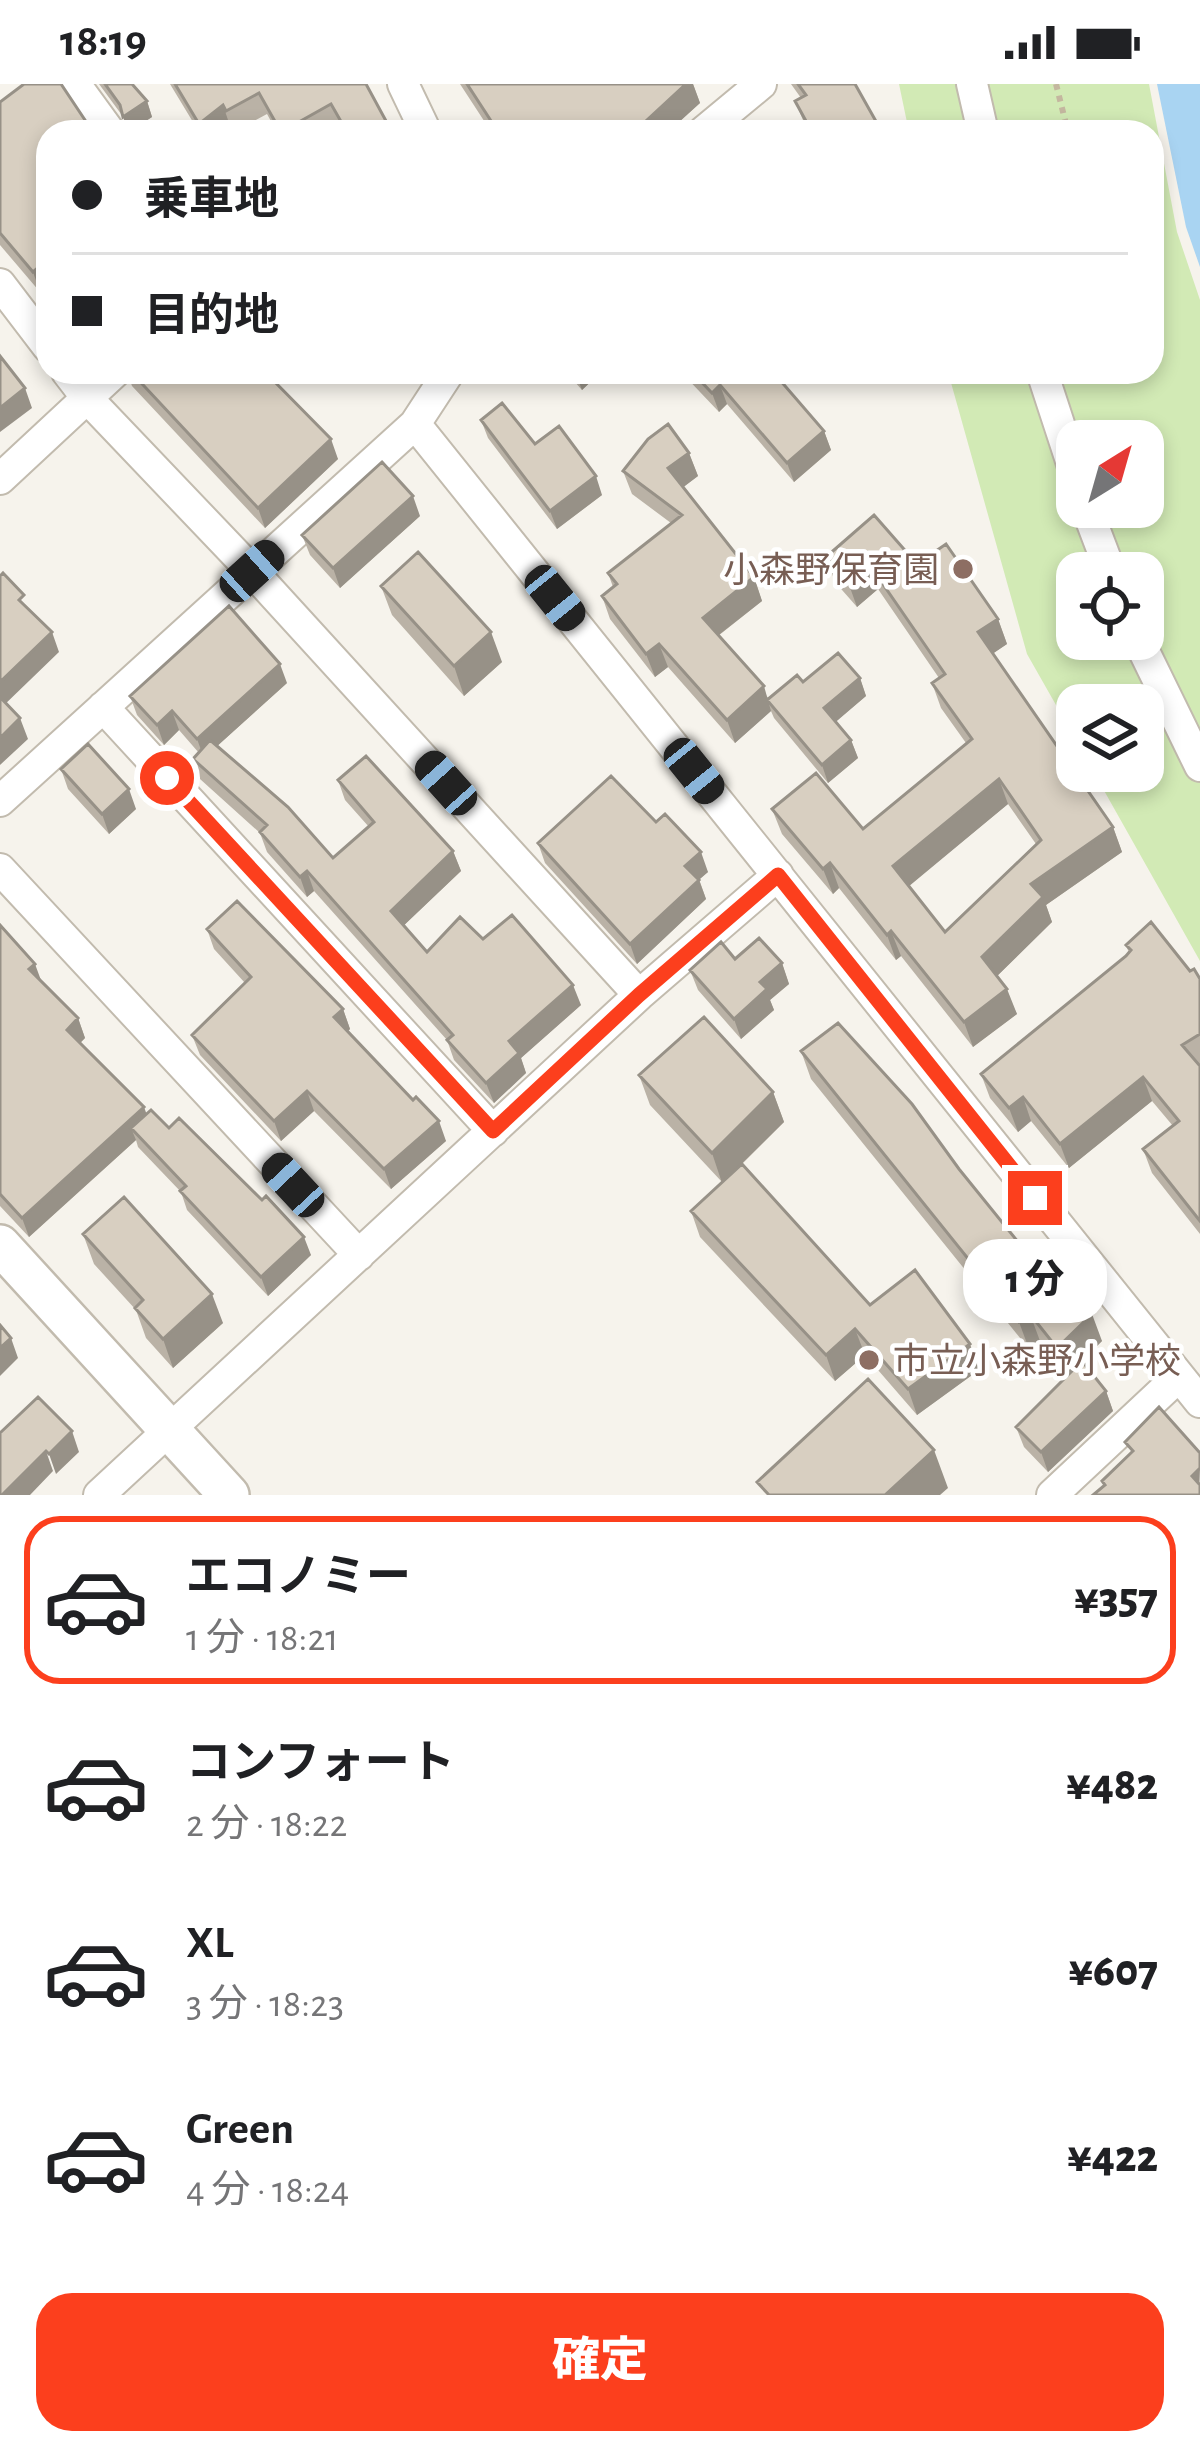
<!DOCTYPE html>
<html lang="ja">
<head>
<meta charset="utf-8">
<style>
	:root { --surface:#fff; --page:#f2f2f2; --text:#202124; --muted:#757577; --line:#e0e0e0; --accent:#fc3f1d }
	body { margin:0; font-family:"Alegreya Sans","Noto Sans JP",sans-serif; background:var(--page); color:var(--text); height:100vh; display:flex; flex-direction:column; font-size:45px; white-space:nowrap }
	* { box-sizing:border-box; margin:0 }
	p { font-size:39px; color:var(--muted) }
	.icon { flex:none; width:66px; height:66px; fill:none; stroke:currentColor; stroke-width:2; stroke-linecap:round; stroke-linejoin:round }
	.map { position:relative; height:1411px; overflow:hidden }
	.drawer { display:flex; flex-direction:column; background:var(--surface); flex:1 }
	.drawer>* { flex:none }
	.hud { position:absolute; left:36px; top:36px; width:1128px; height:264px; border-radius:36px; box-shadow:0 6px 18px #0003; display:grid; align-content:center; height:264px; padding:0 36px; background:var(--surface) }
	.needle { width:78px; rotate:37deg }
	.tools { position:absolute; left:1056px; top:336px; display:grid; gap:24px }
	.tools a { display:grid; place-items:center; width:108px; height:108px; border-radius:24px; background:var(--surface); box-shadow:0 6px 18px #0003; font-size:60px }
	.end { position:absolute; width:54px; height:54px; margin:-27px; border:15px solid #fc3f1d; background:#fff; box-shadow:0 0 0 6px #fff }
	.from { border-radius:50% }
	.bubble { position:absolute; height:84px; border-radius:36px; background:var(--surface); box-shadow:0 6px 18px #0003; font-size:39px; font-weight:800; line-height:84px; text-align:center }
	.car { position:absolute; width:36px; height:72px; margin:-36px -18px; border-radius:15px; box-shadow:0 0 9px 3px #0007; background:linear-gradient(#222 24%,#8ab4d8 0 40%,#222 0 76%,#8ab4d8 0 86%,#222 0) }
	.hud b { display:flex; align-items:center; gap:42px; height:114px; font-size:45px }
	.hud b+b { border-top:3px solid var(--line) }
	.hud i { width:30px; height:30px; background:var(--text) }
	ul { padding:21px 0 0; list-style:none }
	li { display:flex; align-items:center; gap:36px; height:168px; margin:0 24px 18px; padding:0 12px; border:6px solid transparent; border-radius:36px }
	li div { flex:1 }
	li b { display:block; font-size:45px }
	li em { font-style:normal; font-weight:800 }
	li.selected { border-color:var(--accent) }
	li>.icon { width:108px; height:108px; stroke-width:1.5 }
	.button { display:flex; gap:24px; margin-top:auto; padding:24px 36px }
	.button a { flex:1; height:138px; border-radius:36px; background:var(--accent); color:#fff; font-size:48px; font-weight:800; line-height:138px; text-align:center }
	.status { display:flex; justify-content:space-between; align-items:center; height:84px; padding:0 60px; background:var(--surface); direction:ltr }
	.status svg { height:33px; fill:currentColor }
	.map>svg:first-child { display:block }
</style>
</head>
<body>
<div class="status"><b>18:19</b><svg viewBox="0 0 49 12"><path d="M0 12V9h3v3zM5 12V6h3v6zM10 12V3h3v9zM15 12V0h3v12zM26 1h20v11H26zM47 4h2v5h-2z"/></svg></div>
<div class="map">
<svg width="1200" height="1411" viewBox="0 0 1200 1411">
	<rect width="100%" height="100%" fill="#f6f3ec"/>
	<path fill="#d2eab5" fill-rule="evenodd" d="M 899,0 L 1149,0 L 1177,148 L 1200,216 L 1200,877 L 1093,687 L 1143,687 L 1143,621 L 1077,621 L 1077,658 L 1027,570 L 948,288 L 1152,288 L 1152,48 L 909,48 ZM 1077,357 L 1143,357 L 1143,423 L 1077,423 ZM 1077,489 L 1143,489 L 1143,555 L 1077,555 Z"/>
	<path fill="#a9d4f2" d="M 1157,0 L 1200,0 L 1200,183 L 1186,143 Z"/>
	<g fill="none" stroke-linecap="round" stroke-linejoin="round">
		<g stroke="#c2bbae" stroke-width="34">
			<path id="minor" d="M 75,0 L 110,48
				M 403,0 L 426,48
				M 972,0 L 983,48
				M 703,48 L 761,0
				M 0,200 L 48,263
				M 67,288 L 87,314 L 252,487 L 639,911
				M 1042,288 L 1077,395
				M 415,340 L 1200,1318
				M 0,395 L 115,288
				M 1086,423 L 1111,489
				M 1138,555 L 1200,682
				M 103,623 L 493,1047
				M 0,717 L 415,340 L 449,288
				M 0,785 L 359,1171
				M 99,1411 L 639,911 L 778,791
				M 1052,1411 L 1178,1293"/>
		</g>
		<g stroke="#c2bbae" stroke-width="44">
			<path id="tertiary" d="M 0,1161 L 229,1411"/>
		</g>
		<path stroke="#c4b79f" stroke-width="6" stroke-dasharray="6 6" stroke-linecap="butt" d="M 1056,0 L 1068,48"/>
		<use href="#minor" stroke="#fff" stroke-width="30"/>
		<use href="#tertiary" stroke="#fff" stroke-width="39"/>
	</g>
	<path fill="#bab2a6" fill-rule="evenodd" d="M 99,0 L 132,0 L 147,17 L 152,33 L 129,48 L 124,34 Z
		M 170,0 L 366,0 L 392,48 L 343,48 L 338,40 L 325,48 L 277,48 L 267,30 L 233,48 L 230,42 L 222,48 L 199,48 Z
		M 460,0 L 693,0 L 700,19 L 668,48 L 487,48 L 490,46 Z
		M 791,0 L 855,0 L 882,48 L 808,48 L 795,17 L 801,14 Z
		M 0,18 L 40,208 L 0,161 Z
		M 127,288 L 265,288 L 338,375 L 265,444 L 132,302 Z
		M 566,288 L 601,288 L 582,306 Z
		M 681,288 L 773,288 L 824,347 L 831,366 L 794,398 L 727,320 L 719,328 Z
		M 481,336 L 602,411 L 557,445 L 488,354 Z
		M 689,369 L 698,392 L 683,403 L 754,493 L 762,517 L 718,552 L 769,615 L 803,598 L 860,594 L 866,612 L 836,637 L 851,656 L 858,674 L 828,699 L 774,634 L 771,627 L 735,659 L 668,583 L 655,593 L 610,535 L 602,512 L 613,503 L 608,489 L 671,439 L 632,410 L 623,387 Z
		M 420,432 L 340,504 L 310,471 L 302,451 Z
		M 826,473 L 917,480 L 998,535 L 1007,560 L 993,569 L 1113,743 L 1122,768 L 1046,821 L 1052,838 L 997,892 L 1017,930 L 973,963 L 901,872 L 896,876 L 839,804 L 833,810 L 782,750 L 772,725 L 863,745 L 966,659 L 941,624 L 932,599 L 939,594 L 878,505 L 857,523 L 835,498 ZM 1008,720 L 1036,760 L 945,848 L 908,802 Z
		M 381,502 L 502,578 L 464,612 L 392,531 Z
		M 287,599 L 217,662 L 333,774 L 369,743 L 345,716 L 338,696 L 453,767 L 461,787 L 404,841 L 427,868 L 483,855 L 581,921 L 521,974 L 526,989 L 494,1019 L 454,976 L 447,956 L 314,807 L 307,813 L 267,768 L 260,749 L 200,695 L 193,675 L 199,669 L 179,646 L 164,661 L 137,631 L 130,612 Z
		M 61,685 L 136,725 L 109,750 L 68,705 Z
		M 656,738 L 708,788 L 699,795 L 706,815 L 637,880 L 545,779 L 538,759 Z
		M 0,841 L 42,898 L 78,934 L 85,954 L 80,959 L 146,1030 L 169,1044 L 311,1171 L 268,1212 L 187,1126 L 181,1108 L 138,1063 L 136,1056 L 29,1153 L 0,1122 Z
		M 207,845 L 343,925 L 350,945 L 348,947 L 446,1057 L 391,1105 L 314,1027 L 281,1057 L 200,971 L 192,951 L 245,899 L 214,865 Z
		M 1126,861 L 1190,887 L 1200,895 L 1200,1150 L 1152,1089 L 1143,1065 L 1173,1042 L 1152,1017 L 1069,1084 L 1031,1037 L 1018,1048 L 990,1014 L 981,990 L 1126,872 L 1129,869 Z
		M 782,879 L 789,900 L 770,916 L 774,926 L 741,955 L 698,906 L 690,886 Z
		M 801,967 L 959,1085 L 1065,1216 L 1102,1257 L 1067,1292 L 1040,1257 L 1029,1265 L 811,995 Z
		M 639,991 L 773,1008 L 784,1038 L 733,1089 L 870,1221 L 979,1286 L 917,1331 L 865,1271 L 835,1297 L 700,1153 L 691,1127 L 722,1098 L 650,1021 Z
		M 83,1150 L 223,1239 L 173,1284 L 146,1254 L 136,1226 L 94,1180 Z
		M 1106,1307 L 1113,1327 L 1048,1388 L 1024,1363 L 1016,1343 Z"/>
	<path fill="#979187" d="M 686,0 L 693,0 L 700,19 L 668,48 L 634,48 Z
		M 147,17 L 152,33 L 129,48 L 123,33 Z
		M 223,21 L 230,42 L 222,48 L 202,48 L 199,40 Z
		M 48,175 L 48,201 L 40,208 L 33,188 Z
		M 575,288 L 601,288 L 582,306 Z
		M 720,301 L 727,320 L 719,328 L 712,309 Z
		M 25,304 L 32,324 L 0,348 L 0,324 Z
		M 824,347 L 831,366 L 794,398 L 787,379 Z
		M 331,355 L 338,375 L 265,444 L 258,424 Z
		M 689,369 L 698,392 L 677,408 L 668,384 Z
		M 596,392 L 602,411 L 557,445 L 550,427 Z
		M 413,412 L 420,432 L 340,504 L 333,484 Z
		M 869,480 L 878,505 L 857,523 L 848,498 Z
		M 754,493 L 762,517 L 711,557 L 703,534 Z
		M 998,535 L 1007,560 L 988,573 L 978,548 Z
		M 52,548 L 59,568 L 0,625 L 0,598 Z
		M 491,548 L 502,578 L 464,612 L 454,582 Z
		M 659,560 L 668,583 L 655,593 L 646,570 Z
		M 280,580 L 287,599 L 204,674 L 197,655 Z
		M 860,594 L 866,612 L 831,642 L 824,624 Z
		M 764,602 L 771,627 L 735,659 L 727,636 Z
		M 172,627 L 179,646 L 164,661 L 157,641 Z
		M 20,634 L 28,655 L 0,681 L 0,654 Z
		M 851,656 L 858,674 L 828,699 L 822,681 Z
		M 999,695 L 1008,720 L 902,808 L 893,782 Z
		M 129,705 L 136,725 L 109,750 L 102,730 Z
		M 1113,743 L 1122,768 L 1046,821 L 1052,838 L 991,898 L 982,873 L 1031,800 Z
		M 453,767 L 461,787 L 398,847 L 391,827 Z
		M 701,768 L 708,788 L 692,802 L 685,782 Z
		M 830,779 L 839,804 L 833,810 L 823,785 Z
		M 307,787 L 314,807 L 307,813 L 300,793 Z
		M 699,796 L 706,815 L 637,880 L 630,860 Z
		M 891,847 L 901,872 L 896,876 L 887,851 Z
		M 782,879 L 789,900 L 770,916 L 774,926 L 741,955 L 734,935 L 760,898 Z
		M 35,880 L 42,899 L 29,885 Z
		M 573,901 L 581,921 L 521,974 L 526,989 L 494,1019 L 486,999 L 509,957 Z
		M 1007,905 L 1017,930 L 973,963 L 964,938 Z
		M 343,925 L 350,945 L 342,953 L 334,933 Z
		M 78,934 L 85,954 L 74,965 L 67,946 Z
		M 1143,993 L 1152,1017 L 1069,1084 L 1060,1060 Z
		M 307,1007 L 314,1027 L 281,1057 L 274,1037 Z
		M 773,1008 L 784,1038 L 722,1099 L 712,1069 Z
		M 1023,1013 L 1031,1037 L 1018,1048 L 1009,1024 Z
		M 144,1023 L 151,1042 L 131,1044 L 136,1056 L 29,1153 L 22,1134 Z
		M 439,1037 L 446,1057 L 391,1105 L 384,1085 Z
		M 304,1153 L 311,1171 L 268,1212 L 261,1193 Z
		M 212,1210 L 223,1239 L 173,1284 L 163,1255 Z
		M 1030,1230 L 1040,1257 L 1029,1265 L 1019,1238 Z
		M 1092,1230 L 1102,1257 L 1067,1292 L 1057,1264 Z
		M 855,1245 L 865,1271 L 835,1297 L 826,1271 Z
		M 11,1254 L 18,1274 L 0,1292 L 0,1264 Z
		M 970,1260 L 979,1286 L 917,1331 L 908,1305 Z
		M 1106,1307 L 1113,1327 L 1048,1388 L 1041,1368 Z
		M 72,1347 L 79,1368 L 56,1390 L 49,1370 Z
		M 934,1366 L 948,1404 L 940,1411 L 885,1411 Z
		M 46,1367 L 53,1387 L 30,1411 L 2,1411 Z
		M 1200,1384 L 1199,1411 L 1192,1392 Z"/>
	<path fill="#d8cfc1" stroke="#979187" stroke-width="3" fill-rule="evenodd" d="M 24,0 L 61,0 L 87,39 L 96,46 L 93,48 L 48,48 L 48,175 L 33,188 L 0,149 L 0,18 Z
		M 105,0 L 132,0 L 147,17 L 123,33 L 120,21 Z
		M 175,0 L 366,0 L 392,48 L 347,48 L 331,20 L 281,48 L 259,9 L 226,27 L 223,21 L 199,40 Z
		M 467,0 L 686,0 L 634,48 L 487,48 L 495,43 Z
		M 798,0 L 855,0 L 882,48 L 812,48 L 795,17 L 806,11 Z
		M 0,272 L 25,304 L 0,324 Z
		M 131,288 L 265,288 L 331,355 L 258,424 Z
		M 692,288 L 773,288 L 824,347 L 787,379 L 720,301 L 712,309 Z
		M 502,319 L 535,360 L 559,342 L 596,392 L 550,427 L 481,336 Z
		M 668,340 L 689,369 L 668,384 L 754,493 L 703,534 L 764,602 L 727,636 L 659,560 L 646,570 L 602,512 L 617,500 L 608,489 L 682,431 L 623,387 L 648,355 Z
		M 382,378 L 413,412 L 333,484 L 302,451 Z
		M 874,431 L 917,480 L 946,460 L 998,535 L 978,548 L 1113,743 L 1031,800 L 1043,813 L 982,873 L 1007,905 L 964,938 L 891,847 L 887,851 L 830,779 L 823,785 L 772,725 L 816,689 L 863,745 L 972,655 L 932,599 L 945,590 L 869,480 L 848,498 L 826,473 ZM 999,695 L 1041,756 L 945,848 L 893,782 Z
		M 418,468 L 491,548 L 454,582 L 381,502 Z
		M 3,489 L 24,511 L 19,516 L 52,548 L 0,598 L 0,492 Z
		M 229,522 L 280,580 L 197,655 L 172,627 L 157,641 L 130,612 Z
		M 838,569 L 860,594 L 824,624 L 851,656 L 822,681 L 767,616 L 797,591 L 803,598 Z
		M 0,613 L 20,634 L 0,654 Z
		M 210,656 L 288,723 L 333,774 L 374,738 L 338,696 L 366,672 L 453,767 L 391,827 L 427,868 L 460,833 L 483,855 L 512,831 L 573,901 L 509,957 L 519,969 L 486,999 L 447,956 L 453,951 L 307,787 L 300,793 L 260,748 L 267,741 L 193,675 Z
		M 88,660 L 129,705 L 102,730 L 61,685 Z
		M 611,692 L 656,738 L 665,730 L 701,768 L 685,782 L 699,796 L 630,860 L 538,759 Z
		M 237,817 L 343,925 L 334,933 L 413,1016 L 416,1013 L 439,1037 L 384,1085 L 307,1007 L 274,1037 L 192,951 L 251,893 L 207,845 Z
		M 1151,838 L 1190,887 L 1194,885 L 1200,895 L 1200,950 L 1182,961 L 1200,982 L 1200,1137 L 1143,1065 L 1179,1037 L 1143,993 L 1060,1060 L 1023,1013 L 1009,1024 L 981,990 L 1126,872 L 1131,866 L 1126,861 Z
		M 0,841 L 35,880 L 29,885 L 78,934 L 67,946 L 144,1023 L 22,1134 L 0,1110 Z
		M 759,854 L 782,879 L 760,898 L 767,905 L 734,935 L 690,886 L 721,858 L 735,875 Z
		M 704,933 L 773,1008 L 712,1069 L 639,991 Z
		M 838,939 L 912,1020 L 959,1085 L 1065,1216 L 1074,1207 L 1092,1230 L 1057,1264 L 1030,1230 L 1019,1238 L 801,967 Z
		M 151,1026 L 169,1044 L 179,1034 L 262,1116 L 266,1112 L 304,1153 L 261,1193 L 180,1107 L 186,1102 L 131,1044 Z
		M 742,1080 L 870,1221 L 915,1186 L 970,1260 L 908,1305 L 855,1245 L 826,1271 L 691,1127 Z
		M 124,1113 L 212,1210 L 163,1255 L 135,1224 L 143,1216 L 83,1150 Z
		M 0,1241 L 11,1254 L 0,1264 Z
		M 1082,1277 L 1106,1307 L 1041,1368 L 1016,1343 Z
		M 868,1295 L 934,1366 L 885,1411 L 769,1411 L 757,1398 Z
		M 38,1313 L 72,1347 L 49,1370 L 46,1367 L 2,1411 L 0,1411 L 0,1349 Z
		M 1159,1323 L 1200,1369 L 1200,1384 L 1192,1392 L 1200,1401 L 1200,1411 L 1093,1411 L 1105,1401 L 1102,1397 L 1133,1367 L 1125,1358 Z"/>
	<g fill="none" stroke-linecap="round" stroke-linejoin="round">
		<path stroke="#fc3f1d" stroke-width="15" d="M 167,694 L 493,1047 L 639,911 L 778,791 L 1035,1114"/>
	</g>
	<g fill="#8d6e63" stroke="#fff" stroke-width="4.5">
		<circle cx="963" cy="485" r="12"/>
		<circle cx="869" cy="1276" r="12"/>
	</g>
	<g text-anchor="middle" stroke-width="9" stroke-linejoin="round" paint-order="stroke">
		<g font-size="36" fill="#785e54" stroke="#fff" text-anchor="end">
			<text x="939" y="498">小森野保育園</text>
			<text x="893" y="1289" text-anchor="start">市立小森野小学校</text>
		</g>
	</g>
</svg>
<div class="tools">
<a><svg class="needle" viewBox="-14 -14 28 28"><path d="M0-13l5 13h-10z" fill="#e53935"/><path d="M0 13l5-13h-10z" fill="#757577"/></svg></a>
<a><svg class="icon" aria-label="locate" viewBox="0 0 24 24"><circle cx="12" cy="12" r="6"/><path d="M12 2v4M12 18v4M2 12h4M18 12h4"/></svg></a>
<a><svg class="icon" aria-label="layers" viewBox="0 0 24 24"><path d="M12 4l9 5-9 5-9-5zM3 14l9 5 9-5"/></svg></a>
</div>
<i class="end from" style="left:167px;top:694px"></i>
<i class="end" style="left:1035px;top:1114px"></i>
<div class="bubble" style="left:963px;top:1155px;width:144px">1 分</div>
<i class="car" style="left:252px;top:487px;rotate:48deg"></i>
<i class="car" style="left:555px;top:514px;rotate:141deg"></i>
<i class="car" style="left:694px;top:687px;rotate:141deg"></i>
<i class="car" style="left:446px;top:699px;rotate:318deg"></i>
<i class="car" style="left:293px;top:1101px;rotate:317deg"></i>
<div class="hud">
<b><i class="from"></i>乗車地</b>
<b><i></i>目的地</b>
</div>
</div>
<section class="drawer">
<ul>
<li class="selected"><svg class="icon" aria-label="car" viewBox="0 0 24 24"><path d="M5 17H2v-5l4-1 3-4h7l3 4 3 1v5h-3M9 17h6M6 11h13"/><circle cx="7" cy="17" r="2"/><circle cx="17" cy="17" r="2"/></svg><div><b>エコノミー</b><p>1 分 · 18:21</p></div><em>¥357</em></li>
<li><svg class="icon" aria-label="car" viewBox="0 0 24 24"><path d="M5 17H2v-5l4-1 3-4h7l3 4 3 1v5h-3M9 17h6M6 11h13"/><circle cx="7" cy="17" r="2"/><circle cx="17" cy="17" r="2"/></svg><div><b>コンフォート</b><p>2 分 · 18:22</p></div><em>¥482</em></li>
<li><svg class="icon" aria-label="car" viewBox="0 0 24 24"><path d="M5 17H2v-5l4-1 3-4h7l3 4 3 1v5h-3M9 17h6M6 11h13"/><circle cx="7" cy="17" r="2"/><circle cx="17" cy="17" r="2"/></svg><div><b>XL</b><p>3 分 · 18:23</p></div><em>¥607</em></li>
<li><svg class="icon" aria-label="car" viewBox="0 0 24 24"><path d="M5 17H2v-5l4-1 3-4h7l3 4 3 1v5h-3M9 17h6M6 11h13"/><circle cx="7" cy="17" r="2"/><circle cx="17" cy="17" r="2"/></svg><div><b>Green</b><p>4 分 · 18:24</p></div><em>¥422</em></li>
</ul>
<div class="button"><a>確定</a></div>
</section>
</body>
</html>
